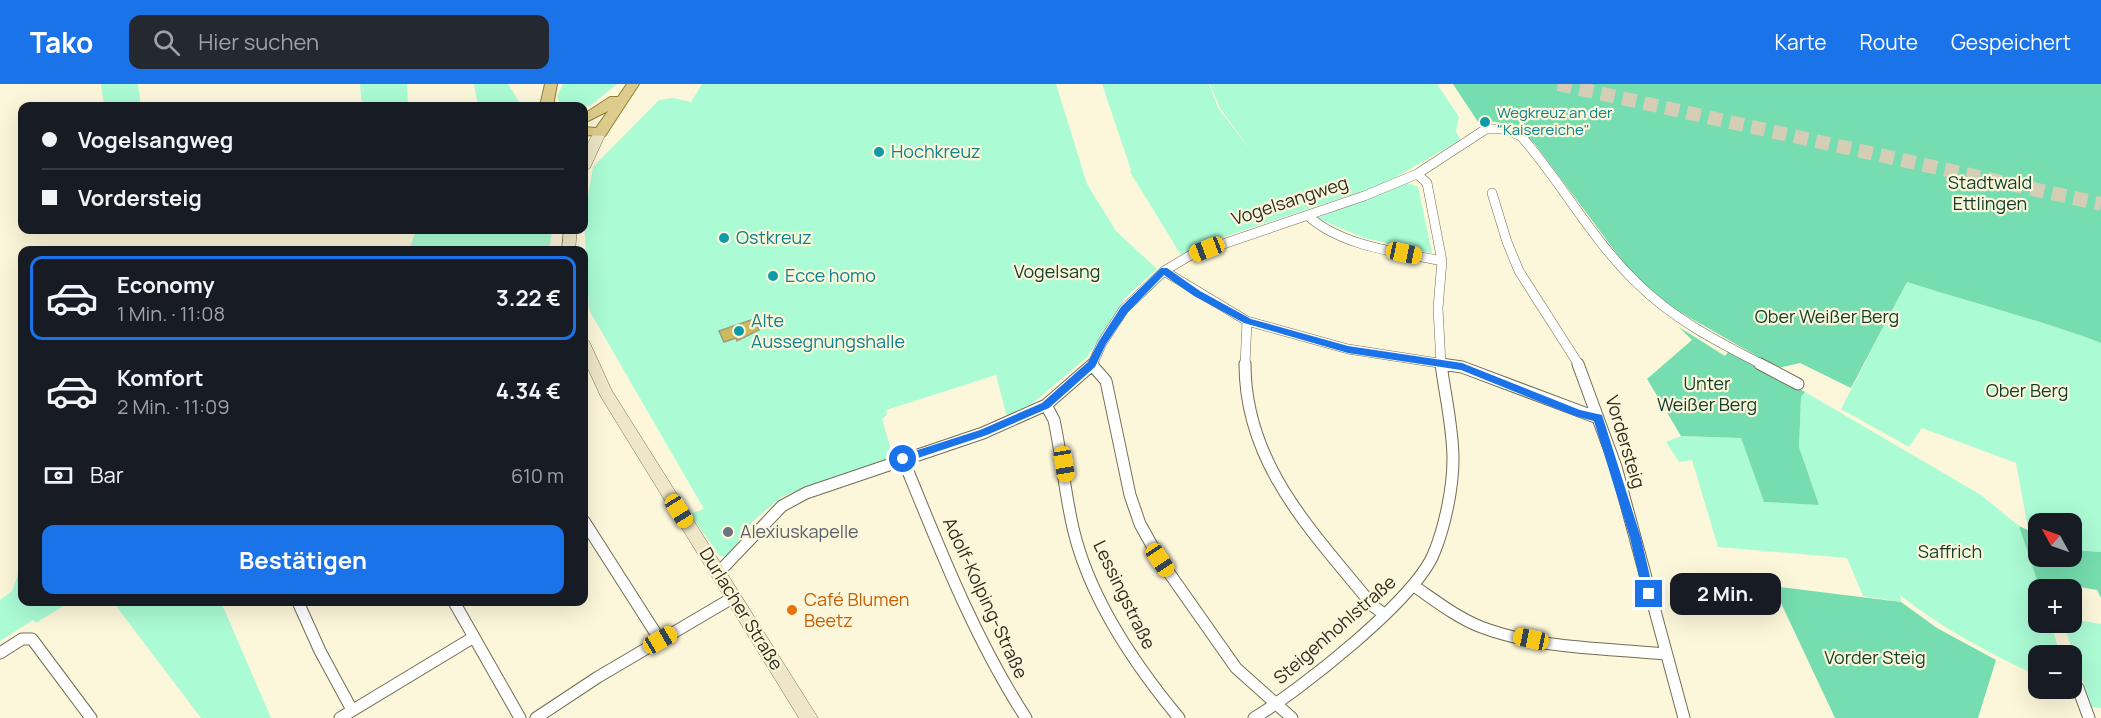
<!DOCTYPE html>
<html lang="de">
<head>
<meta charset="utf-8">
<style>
	:root { --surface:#171b24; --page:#242831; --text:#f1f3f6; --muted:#9ea1a6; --line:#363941; --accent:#1a73e8 }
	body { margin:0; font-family:Manrope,sans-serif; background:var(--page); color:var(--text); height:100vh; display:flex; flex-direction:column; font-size:22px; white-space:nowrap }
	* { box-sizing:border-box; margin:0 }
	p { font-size:20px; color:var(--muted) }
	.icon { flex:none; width:33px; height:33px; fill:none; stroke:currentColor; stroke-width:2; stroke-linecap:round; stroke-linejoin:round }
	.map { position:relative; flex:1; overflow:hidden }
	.drawer { position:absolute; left:18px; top:162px; width:570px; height:360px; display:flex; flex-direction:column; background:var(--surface); border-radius:12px; box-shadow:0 6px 24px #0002 }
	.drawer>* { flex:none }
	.guide { position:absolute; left:18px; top:18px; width:570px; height:132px; border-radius:12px; box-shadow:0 6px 24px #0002; display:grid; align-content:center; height:132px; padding:0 24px; background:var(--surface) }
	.needle { width:39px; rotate:310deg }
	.controls { position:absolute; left:2028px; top:429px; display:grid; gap:12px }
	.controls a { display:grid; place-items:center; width:54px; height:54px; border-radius:12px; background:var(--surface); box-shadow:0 6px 24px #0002; font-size:30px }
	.end { position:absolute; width:27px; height:27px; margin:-14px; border:8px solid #1a73e8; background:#fff; box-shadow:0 0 0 3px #fff }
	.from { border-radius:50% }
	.bubble { position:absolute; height:42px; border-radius:12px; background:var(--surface); box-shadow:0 6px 24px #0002; font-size:20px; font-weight:700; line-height:42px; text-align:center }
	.car { position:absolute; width:18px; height:36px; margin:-18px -9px; border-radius:8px; box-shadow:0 0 4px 2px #0007; background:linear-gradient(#f5c518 24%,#345 0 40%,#f5c518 0 76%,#345 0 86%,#f5c518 0) }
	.guide b { display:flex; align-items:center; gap:21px; height:57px; font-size:22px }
	.guide b+b { border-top:2px solid var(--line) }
	.guide i { width:15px; height:15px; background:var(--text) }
	ul { padding:10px 0 0; list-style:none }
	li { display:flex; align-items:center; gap:18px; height:84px; margin:0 12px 9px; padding:0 12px; border:3px solid transparent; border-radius:12px }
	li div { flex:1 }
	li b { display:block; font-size:22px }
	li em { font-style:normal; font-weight:700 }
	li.current { border-color:var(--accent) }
	li>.icon { width:54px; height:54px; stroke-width:1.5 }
	.pay { display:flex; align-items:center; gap:15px; height:66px; padding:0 24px; font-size:22px }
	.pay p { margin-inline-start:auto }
	.cta { display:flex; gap:12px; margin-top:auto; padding:12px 24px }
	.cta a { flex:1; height:69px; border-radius:12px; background:var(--accent); color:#fff; font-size:24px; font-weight:700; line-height:69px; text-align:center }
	header { display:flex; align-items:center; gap:36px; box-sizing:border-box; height:84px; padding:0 30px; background:var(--accent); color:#fff }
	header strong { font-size:28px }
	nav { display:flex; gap:33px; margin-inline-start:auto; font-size:21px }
	.search { width:420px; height:54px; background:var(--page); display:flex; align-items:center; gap:15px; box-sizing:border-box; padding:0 21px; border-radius:12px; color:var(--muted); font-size:22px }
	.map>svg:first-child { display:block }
</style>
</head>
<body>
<header>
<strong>Tako</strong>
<div class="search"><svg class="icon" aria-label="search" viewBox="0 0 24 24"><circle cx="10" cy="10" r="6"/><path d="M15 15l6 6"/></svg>Hier suchen</div>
<nav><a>Karte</a><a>Route</a><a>Gespeichert</a></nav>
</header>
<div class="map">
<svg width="2101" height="634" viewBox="0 0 2101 634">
	<rect width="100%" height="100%" fill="#fcf7da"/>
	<path fill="#abfbd5" d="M 101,0 L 138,0 L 141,22 L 104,22 Z
		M 360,0 L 407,0 L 408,22 L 362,22 Z
		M 474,0 L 508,0 L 522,22 L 478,22 Z
		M 563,0 L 617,0 L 590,22 L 561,22 L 557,12 Z
		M 702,0 L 1056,0 L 1087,100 L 1116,147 L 1157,185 L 1125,214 L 1087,273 L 1033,319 L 1007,333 L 996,291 L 886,326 L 887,331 L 882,335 L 893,373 L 783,412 L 753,437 L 730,469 L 725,473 L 720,472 L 690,430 L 704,425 L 589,226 L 584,135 L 593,83 L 659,16 L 673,14 L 691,18 Z
		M 1102,0 L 1209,0 L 1218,24 L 1252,68 L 1220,24 L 1210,0 L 1437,0 L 1459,33 L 1456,47 L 1460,56 L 1384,100 L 1211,157 L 1181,171 L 1130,88 L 1131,86 Z
		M 1408,99 L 1418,103 L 1432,169 L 1364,154 L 1317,134 Z
		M 416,146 L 552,146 L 549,166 L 409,166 Z
		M 1907,198 C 1972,219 2038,235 2101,259 L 2101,468 L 2072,466 L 2072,440 L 2038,440 L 2038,451 L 2028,444 L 2016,379 L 1922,344 L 1909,363 L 1841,325 Z
		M 1805,308 L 1981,411 L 2019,442 L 2040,505 L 2038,538 L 2051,539 L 2060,571 L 2038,572 L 2038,592 C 1989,569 1943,545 1900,511 L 1901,518 L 1863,512 L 1847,474 L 1718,463 L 1692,376 L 1679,378 L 1666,358 L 1681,352 L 1741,354 L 1764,418 L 1819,421 L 1799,363 L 1801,313 Z
		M 22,478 L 22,518 L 70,518 L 36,539 L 33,536 L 0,557 L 0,516 L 12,507 Z
		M 113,518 L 221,518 L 271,634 L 201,634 Z
		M 2072,535 L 2101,540 L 2101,624 L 2092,623 L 2063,539 L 2072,538 Z"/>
	<path fill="#75ddaf" d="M 1453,0 L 2101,0 L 2101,259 C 2038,235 1972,219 1907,198 L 1851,304 L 1800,279 L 1778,284 L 1657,215 L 1632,190 L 1535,60 C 1519,45 1501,34 1478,38 Z
		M 1679,243 L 1725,272 L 1729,267 L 1805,308 L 1801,313 L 1799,363 L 1819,421 L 1764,418 L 1741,354 L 1681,352 L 1647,295 L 1692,256 Z
		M 2019,442 L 2038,451 L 2038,472 L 2072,472 L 2072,466 L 2101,468 L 2101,514 L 2097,506 L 2051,498 L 2053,505 L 2040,505 Z
		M 1773,502 L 1901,518 L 1937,544 L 1996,576 L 1978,634 L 1835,634 Z"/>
	<path fill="#ccba5c" stroke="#a19c81" stroke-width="1.5" d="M 754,235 L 759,246 L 737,257 L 736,254 L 724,258 L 719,247 Z"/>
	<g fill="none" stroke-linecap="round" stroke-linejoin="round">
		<path stroke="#d3ceb5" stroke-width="14" stroke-dasharray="14 8" stroke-linecap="butt" d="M 1558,0 L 2101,120"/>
		<g stroke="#726d54" stroke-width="10">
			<path id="minor-far1" d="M 1417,90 L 1427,99 L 1442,177 L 1438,224 L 1441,281
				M 1492,109 L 1507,158 L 1519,187 L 1579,281
				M 1308,132 C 1343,163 1398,168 1442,177
				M 1164,187 L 1247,237 L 1348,265 L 1451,281
				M 1092,281 L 1102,259 L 1124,225 L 1164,187 L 1191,171 L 1364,112 L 1417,90 L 1486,45 L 1504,45 L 1521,52 C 1562,99 1592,156 1637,199 C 1673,235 1718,258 1763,281
				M 1245,281 L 1247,237"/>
		</g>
		<g stroke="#726d54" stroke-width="13">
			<path id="minor" d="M 1245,280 C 1245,381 1313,448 1373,522 L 1384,530
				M 1441,280 L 1462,283 L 1598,334
				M 1578,280 L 1616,383 L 1684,634
				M 1760,280 L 1798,300
				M 1092,281 L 1106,297 L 1130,411 L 1140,440 L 1160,476 L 1236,584 L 1292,634
				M 1046,321 L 1054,336 C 1062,373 1065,412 1074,448 C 1091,517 1135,581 1179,634
				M 903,375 C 939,463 974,554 1026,634
				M 584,437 L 660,556
				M 719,488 L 782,422 L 806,409 L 983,349 L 1046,321 L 1093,280
				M 1414,502 C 1436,517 1456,533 1481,543 C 1539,565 1605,564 1665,570
				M 298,518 L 320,567 L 352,626
				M 454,518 L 520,634
				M 0,569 L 22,555 L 32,555 L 91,634
				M 2078,604 L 2089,634
				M 340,634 L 474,553
				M 536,634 L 598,593 L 734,513
				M 1254,634 C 1300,606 1415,516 1434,469 C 1445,442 1453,404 1453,375 C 1453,344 1445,311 1441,280"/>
		</g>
		<g stroke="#726d54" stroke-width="1">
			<path id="secondary" d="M 600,45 L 606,49 L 590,84 L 584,88 C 584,74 586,51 600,45 Z
				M 564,146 L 577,146 L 575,166 L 562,166 Z
				M 584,256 L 589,257 L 612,307 L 818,634 L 799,634 L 601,313 L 584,276 Z"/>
		</g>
		<g stroke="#917f35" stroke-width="2">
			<path id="primary" d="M 545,0 L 557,0 L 553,22 L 540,22 Z
				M 627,0 L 639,0 L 605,52 L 584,51 L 584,43 L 596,44 L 608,27 L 584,39 L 584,30 L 610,13 L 618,13 Z"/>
		</g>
		<use href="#minor-far1" stroke="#fff" stroke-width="9"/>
		<use href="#minor" stroke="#fff" stroke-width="11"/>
		<use href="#secondary" fill="#eee6c6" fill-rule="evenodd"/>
		<use href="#primary" fill="#ddcd8c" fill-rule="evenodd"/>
	</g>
	<path fill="#1a73e8" d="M 1161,184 L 1167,184 L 1200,207 L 1251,235 L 1348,262 L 1462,279 L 1580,326 L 1602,331 L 1641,454 L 1654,510 L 1653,513 L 1645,513 L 1643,510 L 1630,454 L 1594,337 L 1575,332 L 1461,286 L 1348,269 L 1244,239 L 1194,212 L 1164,191 L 1128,228 L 1106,260 L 1095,283 L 1049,324 L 987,351 L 903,379 L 899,378 L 899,372 L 980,346 L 1042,319 L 1088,278 L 1099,257 L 1121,223 Z"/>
	<g fill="#0f9aa8" stroke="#fcf7da" stroke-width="2">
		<circle cx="1485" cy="38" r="6"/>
		<circle cx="879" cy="68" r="6"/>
		<circle cx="724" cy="154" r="6"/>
		<circle cx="773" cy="192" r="6"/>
		<circle cx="739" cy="247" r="6"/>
	</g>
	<circle fill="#6b7280" stroke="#fcf7da" stroke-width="2" cx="728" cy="448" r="6"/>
	<circle fill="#e8710a" stroke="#fcf7da" stroke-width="2" cx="792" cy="526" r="6"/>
	<g text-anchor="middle" stroke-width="4.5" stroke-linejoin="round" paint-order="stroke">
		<g font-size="15" fill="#0d838f" stroke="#fcf7da" text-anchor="start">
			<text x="1497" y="34">Wegkreuz an der<tspan x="1497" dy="17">"Kaisereiche"</tspan></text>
		</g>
		<g font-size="18" fill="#0d838f" stroke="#fcf7da" text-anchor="start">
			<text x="891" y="74">Hochkreuz</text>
			<text x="736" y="160">Ostkreuz</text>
			<text x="785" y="198">Ecce homo</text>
			<text x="751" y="243">Alte<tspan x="751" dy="21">Aussegnungshalle</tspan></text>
		</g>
		<g font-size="18" fill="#13402e" stroke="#fcf7da">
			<text x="1990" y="105">Stadtwald<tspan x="1990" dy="21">Ettlingen</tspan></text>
			<text x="1057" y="194">Vogelsang</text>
			<text x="1827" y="239">Ober Weißer Berg</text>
			<text x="1707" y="306">Unter<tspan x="1707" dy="21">Weißer Berg</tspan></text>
			<text x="2027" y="313">Ober Berg</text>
			<text x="1950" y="474">Saffrich</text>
			<text x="1875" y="580">Vorder Steig</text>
		</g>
		<g font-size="18" fill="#2e2c21" stroke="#fcf7da">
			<text transform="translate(1290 117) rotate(-18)" y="6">Vogelsangweg</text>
			<text transform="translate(1625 358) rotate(73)" y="6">Vordersteig</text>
			<text transform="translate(1124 511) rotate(64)" y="6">Lessingstraße</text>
			<text transform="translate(985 514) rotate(65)" y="6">Adolf-Kolping-Straße</text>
			<text transform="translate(741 525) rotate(58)" y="6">Durlacher Straße</text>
			<text transform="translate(1335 546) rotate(-41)" y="6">Steigenhohlstraße</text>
		</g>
		<g font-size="18" fill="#5b616d" stroke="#fcf7da" text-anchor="start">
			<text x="740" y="454">Alexiuskapelle</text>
		</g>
		<g font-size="18" fill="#c56008" stroke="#fcf7da" text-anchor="start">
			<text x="804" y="522">Café Blumen<tspan x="804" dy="21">Beetz</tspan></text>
		</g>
	</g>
</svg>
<div class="controls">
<a><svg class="needle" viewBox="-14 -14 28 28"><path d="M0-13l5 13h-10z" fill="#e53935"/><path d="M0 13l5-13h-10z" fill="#9ea1a6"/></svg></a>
<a>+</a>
<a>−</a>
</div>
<i class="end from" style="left:903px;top:375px"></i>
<i class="end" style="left:1649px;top:510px"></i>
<div class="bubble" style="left:1670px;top:489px;width:111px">2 Min.</div>
<i class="car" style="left:1207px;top:165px;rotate:249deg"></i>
<i class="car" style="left:1404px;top:169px;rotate:102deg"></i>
<i class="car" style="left:1064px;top:380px;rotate:171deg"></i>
<i class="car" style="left:679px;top:427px;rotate:148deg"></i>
<i class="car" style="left:1160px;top:476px;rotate:146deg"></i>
<i class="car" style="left:1531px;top:555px;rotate:282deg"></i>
<i class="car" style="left:660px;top:556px;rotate:60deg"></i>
<div class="guide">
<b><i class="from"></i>Vogelsangweg</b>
<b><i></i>Vordersteig</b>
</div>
<section class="drawer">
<ul>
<li class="current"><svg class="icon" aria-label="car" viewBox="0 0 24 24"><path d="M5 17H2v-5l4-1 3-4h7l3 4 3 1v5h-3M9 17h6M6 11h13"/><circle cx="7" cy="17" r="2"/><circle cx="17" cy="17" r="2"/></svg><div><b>Economy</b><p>1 Min. · 11:08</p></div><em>3.22 €</em></li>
<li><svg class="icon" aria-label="car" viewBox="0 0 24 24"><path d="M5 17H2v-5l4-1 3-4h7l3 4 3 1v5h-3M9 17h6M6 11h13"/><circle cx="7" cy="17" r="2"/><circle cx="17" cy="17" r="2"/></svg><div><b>Komfort</b><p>2 Min. · 11:09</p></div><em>4.34 €</em></li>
</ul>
<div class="pay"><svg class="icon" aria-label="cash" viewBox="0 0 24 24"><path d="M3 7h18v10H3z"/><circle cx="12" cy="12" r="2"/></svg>Bar<p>610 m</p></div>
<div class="cta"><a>Bestätigen</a></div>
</section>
</div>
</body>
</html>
